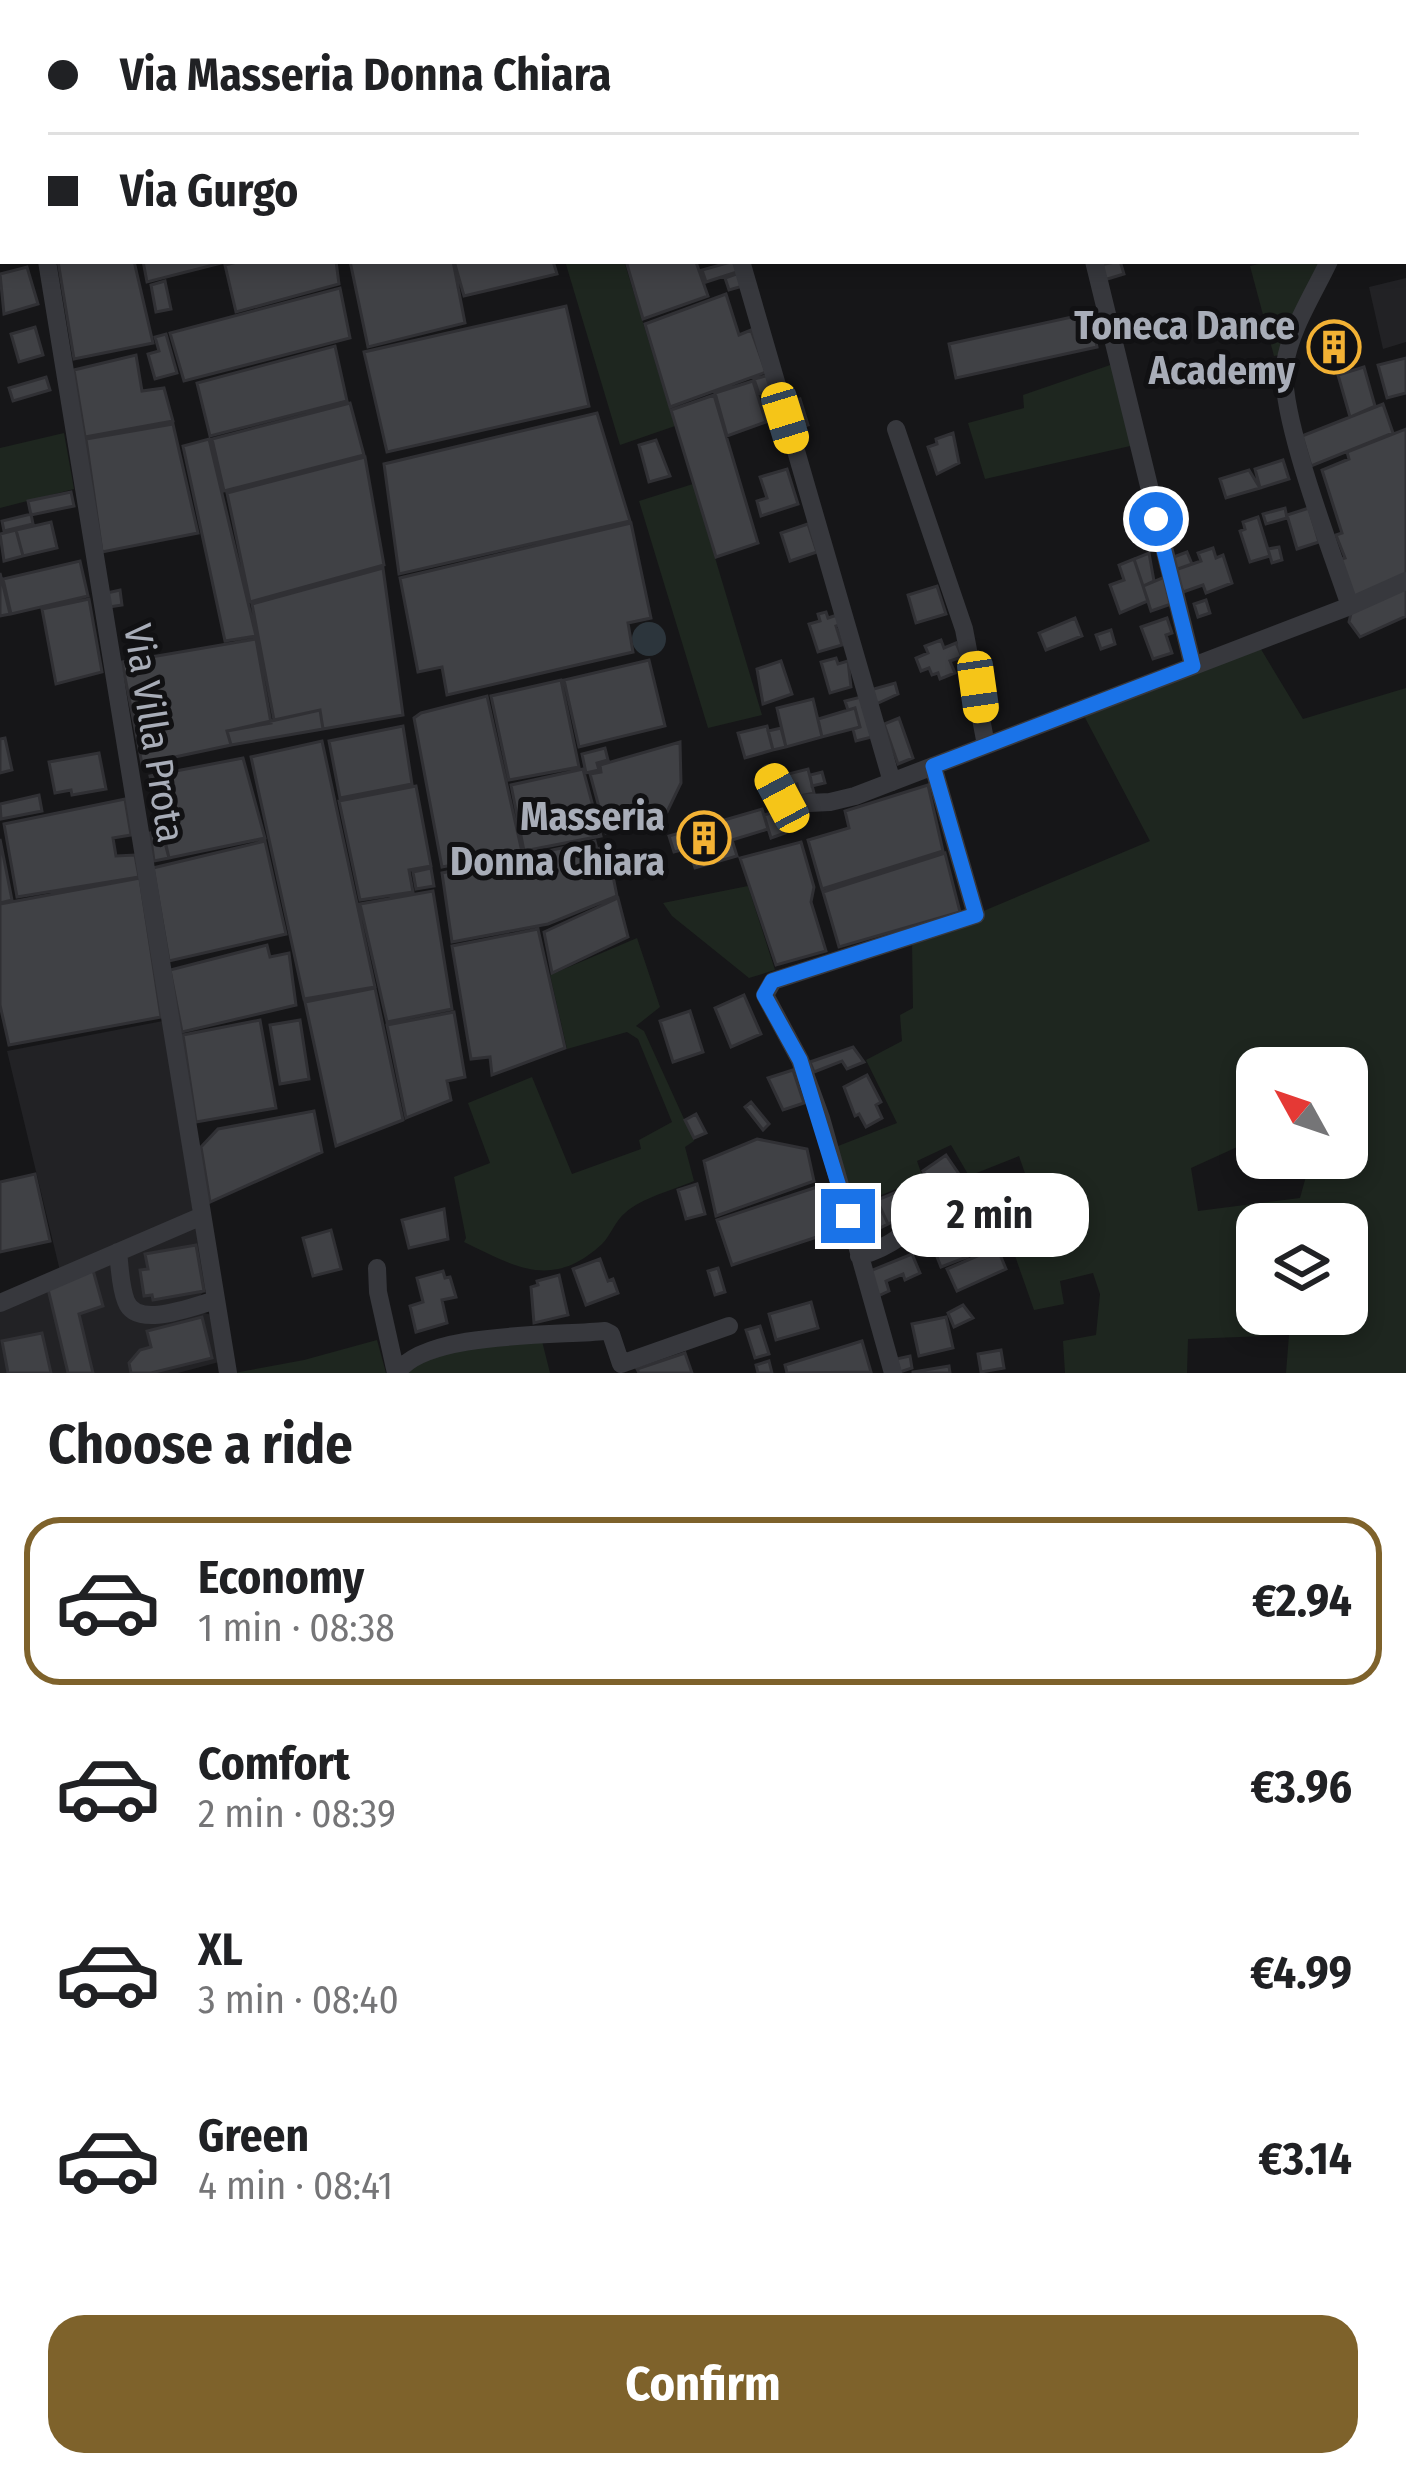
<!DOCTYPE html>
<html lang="en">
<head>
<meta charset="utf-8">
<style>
	:root { --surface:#fff; --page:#f2f2f2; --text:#202124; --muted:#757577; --line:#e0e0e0; --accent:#7e622b }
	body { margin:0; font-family:"Fira Sans Condensed",sans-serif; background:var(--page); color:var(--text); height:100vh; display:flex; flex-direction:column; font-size:45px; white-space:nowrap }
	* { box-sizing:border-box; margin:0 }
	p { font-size:39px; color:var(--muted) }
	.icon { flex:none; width:66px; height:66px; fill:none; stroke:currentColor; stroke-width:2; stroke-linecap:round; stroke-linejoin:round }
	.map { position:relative; height:1373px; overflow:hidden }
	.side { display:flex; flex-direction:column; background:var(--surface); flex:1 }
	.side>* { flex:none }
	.top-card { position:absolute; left:0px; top:0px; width:1407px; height:264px; box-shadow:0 6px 18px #0003; display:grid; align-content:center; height:264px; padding:0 48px; background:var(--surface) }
	.needle { width:78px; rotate:310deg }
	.fabs { position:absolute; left:1236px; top:1047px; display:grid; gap:24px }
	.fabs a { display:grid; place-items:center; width:132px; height:132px; border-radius:24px; background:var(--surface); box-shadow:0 6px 18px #0003; font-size:60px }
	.end { position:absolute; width:54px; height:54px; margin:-27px; border:15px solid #1a73e8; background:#fff; box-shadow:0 0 0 6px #fff }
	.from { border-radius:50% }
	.bubble { position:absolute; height:84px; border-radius:36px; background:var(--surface); box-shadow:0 6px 18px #0003; font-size:39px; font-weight:700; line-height:84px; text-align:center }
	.car { position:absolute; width:36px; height:72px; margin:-36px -18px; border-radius:15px; box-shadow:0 0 9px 3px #0007; background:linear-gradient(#f5c518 24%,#345 0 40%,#f5c518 0 76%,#345 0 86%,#f5c518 0) }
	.top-card b { display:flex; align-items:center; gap:42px; height:114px; font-size:45px }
	.top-card b+b { border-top:3px solid var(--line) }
	.top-card i { width:30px; height:30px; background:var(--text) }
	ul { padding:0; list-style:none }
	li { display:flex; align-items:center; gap:36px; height:168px; margin:0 24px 18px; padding:0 24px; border:6px solid transparent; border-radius:36px }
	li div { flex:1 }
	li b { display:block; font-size:45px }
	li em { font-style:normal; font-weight:700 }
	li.current { border-color:var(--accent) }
	li>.icon { width:108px; height:108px; stroke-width:1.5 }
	h2 { padding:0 48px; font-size:54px; line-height:144px }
	.cta { display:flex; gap:24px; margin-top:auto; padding:24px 48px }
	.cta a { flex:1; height:138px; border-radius:36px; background:var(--accent); color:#fff; font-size:48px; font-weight:700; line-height:138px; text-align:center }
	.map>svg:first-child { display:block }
</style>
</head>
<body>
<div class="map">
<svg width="1406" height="1373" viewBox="0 0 1406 1373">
	<rect width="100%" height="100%" fill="#161618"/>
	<path fill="#222225" d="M 1406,278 L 1406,342 L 1383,349 L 1369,287 Z
		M 163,1021 L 193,1212 L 60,1271 L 7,1051 Z
		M 197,1224 L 206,1289 L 200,1296 L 204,1313 L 212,1315 L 219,1362 L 178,1373 L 0,1373 L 0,1311 Z"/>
	<path fill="#1e261f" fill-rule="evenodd" d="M 565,261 L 624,261 L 675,426 L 620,445 Z
		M 1273,261 L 1320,261 L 1284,354 L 1274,356 L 1250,266 Z
		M 1116,363 L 1139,444 L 985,479 L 968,423 L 1024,408 L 1023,395 Z
		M 64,433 L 74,489 L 0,508 L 0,448 Z
		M 693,484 L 762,715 L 708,728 L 639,501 Z
		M 1259,646 L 1303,719 L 1406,688 L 1406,1373 L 1286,1373 L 1289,1335 L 1188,1339 L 1187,1373 L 1065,1373 L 1063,1341 L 1096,1335 L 1100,1294 L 1093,1273 L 1060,1281 L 1064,1304 L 1034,1310 L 1007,1233 L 1041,1220 L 1019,1156 L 969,1176 L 951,1145 L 917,1161 L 923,1178 L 852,1207 L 833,1148 L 897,1123 L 866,1060 L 902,1041 L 900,1015 L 913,1008 L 912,941 L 1150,841 L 1082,712 ZM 1257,1068 L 1347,1068 L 1347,1158 L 1311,1158 L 1300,1198 L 1198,1211 L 1191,1168 L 1257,1138 ZM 1257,1224 L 1347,1224 L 1347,1314 L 1257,1314 Z
		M 748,886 L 775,970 L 749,978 L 672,916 L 663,903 Z
		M 637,938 L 660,1007 L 636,1026 L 644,1031 L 694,1141 L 685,1147 L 694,1181 C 673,1190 641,1198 625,1213 C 615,1221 611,1235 602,1244 C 552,1290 516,1267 464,1242 L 466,1238 L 454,1177 L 490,1163 L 468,1103 L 532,1077 L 572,1174 L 641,1149 L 639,1140 L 672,1122 L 638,1039 L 627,1032 L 567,1049 L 550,975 Z
		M 377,1340 L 386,1373 L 234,1373 L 304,1360 Z
		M 542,1341 L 550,1373 L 406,1373 C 433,1338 501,1344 542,1341 Z"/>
	<path fill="#2c353c" d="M632 639a17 17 0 1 1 34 0a17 17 0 1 1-34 0Z"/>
	<path fill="#404145" stroke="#303034" stroke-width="3" d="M 11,0 L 97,0 L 98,3 L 11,3 Z
		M 173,0 L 290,0 L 290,1 L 173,3 Z
		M 305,0 L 462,0 L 452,3 Z
		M 548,0 L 623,0 L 624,3 L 549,3 Z
		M 0,120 L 3,120 L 0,194 Z
		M 58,261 L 134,261 L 153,343 L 74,359 Z
		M 143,261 L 229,261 L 147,282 Z
		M 241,261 L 336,261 L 339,284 L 236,312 L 225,265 Z
		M 350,261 L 453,261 L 465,323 L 368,347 Z
		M 454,261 L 553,261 L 557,274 L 464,296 Z
		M 626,261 L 699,261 L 696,262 L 708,296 L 643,319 Z
		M 734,261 L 737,272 L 706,282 L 702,270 Z
		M 1120,261 L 1124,274 L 1104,280 L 1100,265 Z
		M 27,267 L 38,304 L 4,314 L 0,274 Z
		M 739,273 L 743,286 L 729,290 L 725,278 Z
		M 165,281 L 171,309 L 156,312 L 151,285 Z
		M 340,288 L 350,338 L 184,381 L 170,333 Z
		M 726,294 L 739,335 L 751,330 L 766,372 L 670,407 L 645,324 Z
		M 566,306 L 589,406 L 387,452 L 364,352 Z
		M 1090,313 L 1097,347 L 956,378 L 949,344 Z
		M 35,327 L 43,355 L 19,362 L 11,334 Z
		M 1343,333 L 1346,340 L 1352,339 L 1356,351 L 1349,353 L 1350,358 L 1320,367 L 1313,342 Z
		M 166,334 L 177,373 L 155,379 L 148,354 L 159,351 L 155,337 Z
		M 335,346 L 347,401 L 210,436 L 197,383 Z
		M 136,355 L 142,391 L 164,388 L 173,421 L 85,437 L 74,370 Z
		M 1406,358 L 1406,393 L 1387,398 L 1378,365 Z
		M 1364,367 L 1375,406 L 1350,417 L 1338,375 Z
		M 769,375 L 773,389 L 759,394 L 754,379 Z
		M 46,377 L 50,390 L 13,401 L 9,388 Z
		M 753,381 L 766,422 L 727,436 L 715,393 Z
		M 714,395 L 758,543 L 716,557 L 671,410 Z
		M 800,399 L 808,425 L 793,429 L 785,404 Z
		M 350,403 L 364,455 L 224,491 L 212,439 Z
		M 1383,404 L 1393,433 L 1311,466 L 1302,436 Z
		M 597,413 L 630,521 L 399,574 L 384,464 Z
		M 173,424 L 198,533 L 102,552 L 86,439 Z
		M 1406,429 L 1406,577 L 1353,599 L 1338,560 L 1345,558 L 1336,535 L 1342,533 L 1322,470 L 1349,459 L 1347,452 Z
		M 953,433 L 959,463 L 937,474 L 928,447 L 937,444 L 936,439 Z
		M 209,439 L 256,636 L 225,641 L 183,446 Z
		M 656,440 L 670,476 L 649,482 L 639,445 Z
		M 365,457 L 384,565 L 250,602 L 227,493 Z
		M 1283,460 L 1289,479 L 1260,488 L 1255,469 Z
		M 787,469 L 798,504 L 761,516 L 757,501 L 767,498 L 760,477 Z
		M 1249,470 L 1260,488 L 1226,498 L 1220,479 Z
		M 71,492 L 74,506 L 31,515 L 28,501 Z
		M 1285,508 L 1287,518 L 1266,524 L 1263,514 Z
		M 1309,508 L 1319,542 L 1297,549 L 1287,515 Z
		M 31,514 L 33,524 L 4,531 L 2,521 Z
		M 1258,517 L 1270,556 L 1250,562 L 1240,531 L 1245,529 L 1243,522 Z
		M 51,522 L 57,548 L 23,556 L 16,530 Z
		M 631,523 L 651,618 L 628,623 L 633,652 L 447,695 L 442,667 L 418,672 L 400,578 Z
		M 808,524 L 817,552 L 790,561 L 781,533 Z
		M 16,530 L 23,556 L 4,561 L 0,534 Z
		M 1279,547 L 1282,560 L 1272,563 L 1268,549 Z
		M 1213,548 L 1216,558 L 1223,555 L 1232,583 L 1206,593 L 1203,585 L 1183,592 L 1175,570 L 1201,561 L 1198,553 Z
		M 1187,552 L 1192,564 L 1175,570 L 1171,558 Z
		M 1149,553 L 1154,581 L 1143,586 L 1134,559 Z
		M 1134,559 L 1148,601 L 1120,613 L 1110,585 L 1124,580 L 1119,565 Z
		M 80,561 L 88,596 L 11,614 L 3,579 Z
		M 383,568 L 403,715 L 323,729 L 320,710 L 274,720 L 252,604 Z
		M 0,573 L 10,614 L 0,616 Z
		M 1167,576 L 1174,603 L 1151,611 L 1143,586 Z
		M 937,586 L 946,614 L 916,623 L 908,595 Z
		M 1406,586 L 1406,616 L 1360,637 L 1349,622 L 1352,609 Z
		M 120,590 L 122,605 L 109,607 L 107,593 Z
		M 89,599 L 102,672 L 56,684 L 42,609 Z
		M 1206,600 L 1210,613 L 1198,617 L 1194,604 Z
		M 826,612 L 828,618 L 837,615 L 840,625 L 836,626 L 842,645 L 818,652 L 809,624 L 820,621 L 818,614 Z
		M 1075,618 L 1082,636 L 1046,650 L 1039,633 Z
		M 1167,618 L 1172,633 L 1166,635 L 1172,653 L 1153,659 L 1141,627 Z
		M 1111,630 L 1115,644 L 1101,649 L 1096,635 Z
		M 256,639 L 271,723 L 227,731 L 231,745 L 142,764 L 122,662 Z
		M 941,640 L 944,648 L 956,643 L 962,657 L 950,661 L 955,673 L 940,679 L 938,673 L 932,675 L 929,668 L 921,671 L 916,658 L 928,653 L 925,646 Z
		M 836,658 L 838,664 L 848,661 L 851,687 L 830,693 L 821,662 Z
		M 649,660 L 665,726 L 579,747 L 564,680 Z
		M 781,661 L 792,694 L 763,704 L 757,669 Z
		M 561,680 L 579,767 L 509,780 L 491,696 Z
		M 895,683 L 898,694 L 874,705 L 870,690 Z
		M 487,696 L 522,852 L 442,867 L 414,718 L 421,713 Z
		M 861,697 L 872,737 L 856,741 L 853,729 L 860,727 L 855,708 L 848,710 L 845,701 Z
		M 813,699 L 822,737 L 786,747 L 777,708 Z
		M 855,708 L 860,727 L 822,737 L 818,719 Z
		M 320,710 L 323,729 L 231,745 L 227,731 Z
		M 899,718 L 913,758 L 898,764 L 884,724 Z
		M 403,726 L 412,784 L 340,798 L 329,741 Z
		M 767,726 L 773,750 L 745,758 L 738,733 Z
		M 781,728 L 786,747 L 773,750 L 768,731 Z
		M 5,738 L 12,770 L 0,773 L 0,739 Z
		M 322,741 L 375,987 L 304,999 L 251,757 Z
		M 680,742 L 681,783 L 667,812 L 659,819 L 606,833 L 590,774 L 601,772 L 600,765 Z
		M 605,748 L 608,760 L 597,763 L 599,770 L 586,773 L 582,754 Z
		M 99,753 L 106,789 L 72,795 L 71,790 L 55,793 L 49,762 Z
		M 243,758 L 265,838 L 169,858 L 150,776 Z
		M 583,769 L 601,836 L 524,851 L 511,785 Z
		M 808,769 L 814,793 L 800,796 L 797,784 L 790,786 L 788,774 Z
		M 822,772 L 825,783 L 812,786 L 810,775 Z
		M 928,785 L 943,851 L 822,889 L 808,840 L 849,828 L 845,811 Z
		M 416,786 L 431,866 L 409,870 L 413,892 L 360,900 L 339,801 Z
		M 39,795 L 42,811 L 1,819 L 0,804 Z
		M 125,799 L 131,835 L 113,838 L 116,856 L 135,855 L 139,877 L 17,897 L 4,824 Z
		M 762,809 L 768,829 L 732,840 L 737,856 L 695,868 L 689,848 L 674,852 L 669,836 Z
		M 778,811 L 785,833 L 771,838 L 764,815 Z
		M 162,831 L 169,858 L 154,861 L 150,833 Z
		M 0,839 L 12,900 L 0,903 Z
		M 265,841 L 286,934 L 169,961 L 153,868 Z
		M 595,841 L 597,849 L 607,846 L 617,896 L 548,924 L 452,942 L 442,873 Z
		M 801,842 L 814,887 L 811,902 L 826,951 L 776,965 L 740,858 Z
		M 945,853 L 960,912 L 839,947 L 823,892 Z
		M 431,868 L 434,886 L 416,889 L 413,872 Z
		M 140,878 L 161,1017 L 9,1045 L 0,1005 L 0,904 Z
		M 433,891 L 452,1009 L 387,1022 L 360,904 Z
		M 618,898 L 628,937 L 552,973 L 544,932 Z
		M 538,929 L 565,1048 L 492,1075 L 490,1057 L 471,1059 L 452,946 Z
		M 267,945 L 270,957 L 289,953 L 296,1005 L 182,1032 L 170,970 Z
		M 375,988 L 403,1120 L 336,1146 L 305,1002 Z
		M 744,995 L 761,1034 L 731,1047 L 715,1008 Z
		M 690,1011 L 703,1052 L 673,1062 L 660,1021 Z
		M 454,1012 L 465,1077 L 447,1081 L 451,1100 L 406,1118 L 387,1025 Z
		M 260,1020 L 276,1108 L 196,1122 L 183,1035 Z
		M 300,1020 L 309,1079 L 280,1084 L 270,1025 Z
		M 853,1047 L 864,1062 L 847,1069 L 842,1061 L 814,1072 L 810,1062 Z
		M 793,1070 L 804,1103 L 783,1110 L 768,1078 Z
		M 867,1075 L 881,1102 L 876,1105 L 882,1118 L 866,1127 L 859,1114 L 855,1116 L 844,1087 Z
		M 751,1102 L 769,1124 L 763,1130 L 745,1107 Z
		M 314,1111 L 322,1152 L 210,1202 L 201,1147 L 218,1129 Z
		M 696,1114 L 706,1133 L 694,1138 L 685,1120 Z
		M 757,1139 L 807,1149 L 814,1181 L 716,1216 L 704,1161 Z
		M 946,1155 L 959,1174 L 936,1190 L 923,1171 Z
		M 35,1174 L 50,1241 L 0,1252 L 0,1182 Z
		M 697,1184 L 705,1214 L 686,1219 L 678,1190 Z
		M 817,1187 L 832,1232 L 732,1265 L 717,1220 Z
		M 904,1189 L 914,1212 L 888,1224 L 877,1200 Z
		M 877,1200 L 888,1224 L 872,1232 L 876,1243 L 862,1243 L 853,1211 Z
		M 444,1209 L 448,1239 L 409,1248 L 402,1220 Z
		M 954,1224 L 967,1257 L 941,1267 L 928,1234 Z
		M 331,1230 L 341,1269 L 313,1276 L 303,1238 Z
		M 196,1245 L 204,1291 L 153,1300 L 152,1295 L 144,1296 L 140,1270 L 148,1269 L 145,1254 Z
		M 991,1250 L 993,1255 L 999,1252 L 1006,1269 L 957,1291 L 947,1269 Z
		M 912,1254 L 920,1273 L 905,1280 L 903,1274 L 886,1281 L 889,1291 L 878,1296 L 870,1271 Z
		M 600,1259 L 608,1281 L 613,1279 L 618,1293 L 586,1305 L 573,1269 Z
		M 718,1268 L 725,1292 L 715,1295 L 708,1271 Z
		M 93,1270 L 103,1306 L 79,1314 L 93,1373 L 68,1373 L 48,1289 Z
		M 443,1271 L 445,1278 L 450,1277 L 456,1297 L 442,1300 L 447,1323 L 416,1332 L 410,1306 L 423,1302 L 417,1278 Z
		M 559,1275 L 568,1315 L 534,1323 L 531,1287 L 538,1285 L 537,1281 Z
		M 811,1302 L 818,1328 L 776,1340 L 769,1314 Z
		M 963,1305 L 973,1318 L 954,1327 L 948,1313 Z
		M 202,1317 L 212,1358 L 151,1373 L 131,1373 L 129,1363 L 140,1350 L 151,1347 L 147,1331 Z
		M 946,1317 L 953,1348 L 919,1356 L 912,1324 Z
		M 760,1326 L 769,1354 L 755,1358 L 746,1330 Z
		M 42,1333 L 51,1373 L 8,1373 L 2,1341 Z
		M 862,1341 L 871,1372 L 787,1373 L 785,1365 Z
		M 1001,1350 L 1004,1368 L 981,1372 L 978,1354 Z
		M 685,1353 L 692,1373 L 639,1373 L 637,1369 Z
		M 910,1356 L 912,1368 L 900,1372 L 896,1359 Z
		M 769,1361 L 772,1373 L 758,1373 L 756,1365 Z
		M 949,1366 L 950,1373 L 913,1373 L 913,1372 Z"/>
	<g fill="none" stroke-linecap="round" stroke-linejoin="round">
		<path stroke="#37383d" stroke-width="18" d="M 664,0 L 664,3
			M 1033,0 L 1034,3
			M 1256,0 L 1257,3
			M 1393,0 L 1394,3
			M 0,1 L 4,0
			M 1404,30 L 1406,35
			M 1404,95 L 1406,91
			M 47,261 L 228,1373
			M 741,261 L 892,782
			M 1094,261 L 1193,666
			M 1329,261 C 1314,293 1290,330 1285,364 C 1277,411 1333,555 1350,606
			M 896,429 L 964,629 L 986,745
			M 769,773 L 788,804 L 830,802 L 855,796 L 1350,606 L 1406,581
			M 118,1252 C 120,1267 120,1286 126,1301 C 136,1330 194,1306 216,1300
			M 859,1256 C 893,1247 911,1229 935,1205
			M 377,1268 L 378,1292 L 396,1373
			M 0,1303 L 202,1216
			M 397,1373 C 424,1331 556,1336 605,1331 L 611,1334 L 621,1364 L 729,1326
			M 893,1373 L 821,1118 L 800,1060 L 765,995 L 773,981 L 976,915 L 933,766"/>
	</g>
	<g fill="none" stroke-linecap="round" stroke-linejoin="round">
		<path stroke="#1a73e8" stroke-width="15" d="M 848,1216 L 800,1060 L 764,995 L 772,981 L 976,915 L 933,766 L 1193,666 L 1156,519"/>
	</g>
	<defs>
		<g id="building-ring" transform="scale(2.7)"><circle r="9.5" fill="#111113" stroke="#f2b134" stroke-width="1.5"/><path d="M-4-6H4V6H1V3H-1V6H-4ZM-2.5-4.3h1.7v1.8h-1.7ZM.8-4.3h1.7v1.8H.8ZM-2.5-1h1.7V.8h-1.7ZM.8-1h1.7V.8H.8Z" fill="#f2b134"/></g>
	</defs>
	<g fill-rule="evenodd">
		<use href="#building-ring" x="1334" y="347"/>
		<use href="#building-ring" x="704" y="838"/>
	</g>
	<g text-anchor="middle" stroke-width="10" stroke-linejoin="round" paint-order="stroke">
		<g font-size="39" font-weight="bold" fill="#a8adb8" stroke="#111113" text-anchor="end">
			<text x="1295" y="339">Toneca Dance<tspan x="1295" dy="45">Academy</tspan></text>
			<text x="665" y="830">Masseria<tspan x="665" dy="45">Donna Chiara</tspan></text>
		</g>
		<g font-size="39" fill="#a8adb8" stroke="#111113">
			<text transform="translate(155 733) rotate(81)" y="14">Via Villa Prota</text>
		</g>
	</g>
</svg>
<div class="fabs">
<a><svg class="needle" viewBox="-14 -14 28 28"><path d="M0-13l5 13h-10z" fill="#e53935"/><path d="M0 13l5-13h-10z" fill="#757577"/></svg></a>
<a><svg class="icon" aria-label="layers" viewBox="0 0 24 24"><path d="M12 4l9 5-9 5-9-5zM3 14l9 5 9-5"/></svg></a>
</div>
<i class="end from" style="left:1156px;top:519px"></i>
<i class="end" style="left:848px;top:1216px"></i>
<div class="bubble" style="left:891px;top:1173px;width:198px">2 min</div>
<i class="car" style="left:785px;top:418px;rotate:163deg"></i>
<i class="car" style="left:978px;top:687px;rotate:172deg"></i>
<i class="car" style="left:782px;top:798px;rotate:332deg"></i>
<div class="top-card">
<b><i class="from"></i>Via Masseria Donna Chiara</b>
<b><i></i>Via Gurgo</b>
</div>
</div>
<section class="side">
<h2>Choose a ride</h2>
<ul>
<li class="current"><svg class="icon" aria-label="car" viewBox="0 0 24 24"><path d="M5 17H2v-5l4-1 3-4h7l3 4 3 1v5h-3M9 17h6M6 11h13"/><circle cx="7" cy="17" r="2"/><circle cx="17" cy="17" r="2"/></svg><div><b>Economy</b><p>1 min · 08:38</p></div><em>€2.94</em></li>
<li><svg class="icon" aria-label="car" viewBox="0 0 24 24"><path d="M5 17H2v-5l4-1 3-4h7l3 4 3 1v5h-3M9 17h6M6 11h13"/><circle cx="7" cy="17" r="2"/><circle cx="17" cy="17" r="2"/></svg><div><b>Comfort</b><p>2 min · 08:39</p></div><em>€3.96</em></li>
<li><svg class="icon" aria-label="car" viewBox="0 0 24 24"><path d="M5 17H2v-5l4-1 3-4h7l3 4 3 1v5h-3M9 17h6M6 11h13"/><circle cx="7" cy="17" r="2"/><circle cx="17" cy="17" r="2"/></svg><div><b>XL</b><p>3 min · 08:40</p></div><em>€4.99</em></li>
<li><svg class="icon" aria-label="car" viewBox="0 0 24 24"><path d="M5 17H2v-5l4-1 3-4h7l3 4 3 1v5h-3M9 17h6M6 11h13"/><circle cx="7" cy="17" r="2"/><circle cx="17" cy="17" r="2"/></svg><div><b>Green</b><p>4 min · 08:41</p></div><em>€3.14</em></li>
</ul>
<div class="cta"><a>Confirm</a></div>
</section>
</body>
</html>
